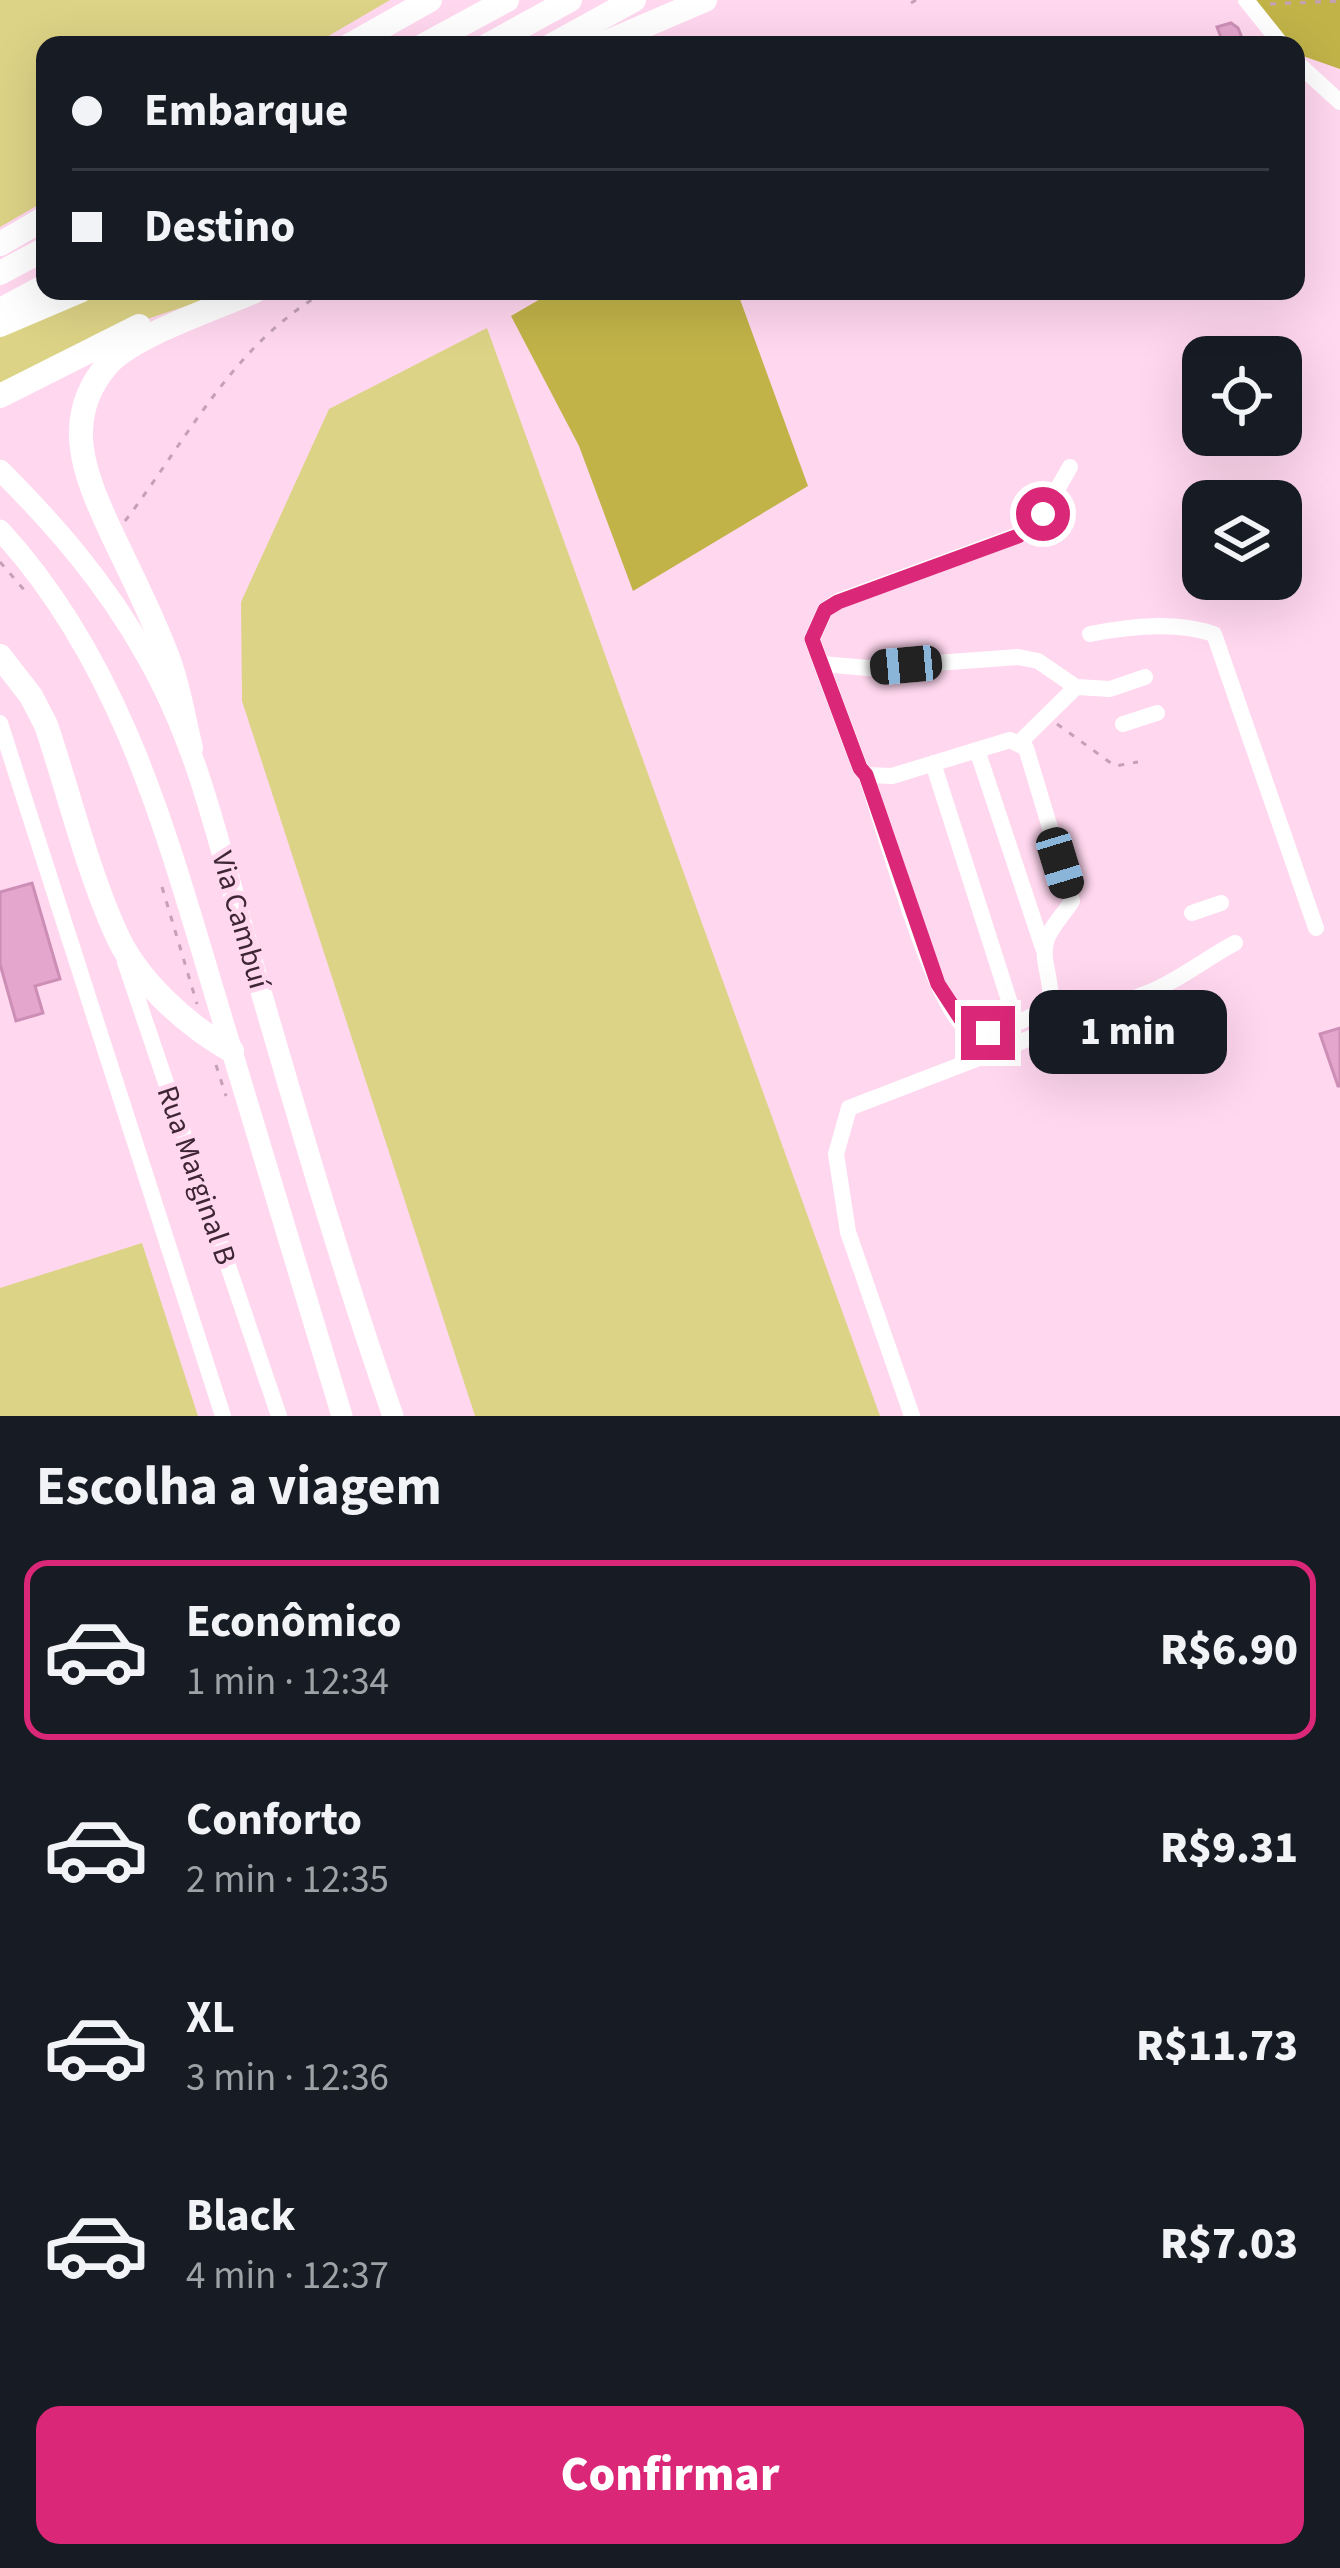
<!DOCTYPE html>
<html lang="pt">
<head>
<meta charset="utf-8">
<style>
	:root { --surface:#171b24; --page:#242831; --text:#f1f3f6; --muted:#9ea1a6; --line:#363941; --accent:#db2777 }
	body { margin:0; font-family:"Source Sans 3",sans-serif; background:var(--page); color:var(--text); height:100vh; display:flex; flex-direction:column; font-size:45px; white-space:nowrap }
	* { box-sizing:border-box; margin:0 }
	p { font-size:39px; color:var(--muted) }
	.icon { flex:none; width:66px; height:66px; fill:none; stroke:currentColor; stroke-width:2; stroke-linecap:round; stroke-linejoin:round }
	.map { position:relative; height:1416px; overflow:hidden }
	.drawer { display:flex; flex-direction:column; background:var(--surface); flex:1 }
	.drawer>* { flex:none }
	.top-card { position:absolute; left:36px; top:36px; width:1269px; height:264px; border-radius:24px; box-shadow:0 12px 48px #0002; display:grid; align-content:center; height:264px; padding:0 36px; background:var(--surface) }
	.buttons { position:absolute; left:1182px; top:336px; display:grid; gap:24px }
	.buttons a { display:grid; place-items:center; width:120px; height:120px; border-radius:24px; background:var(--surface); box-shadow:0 12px 48px #0002; font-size:60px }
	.end { position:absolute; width:54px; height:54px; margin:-27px; border:15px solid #db2777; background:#fff; box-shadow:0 0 0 6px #fff }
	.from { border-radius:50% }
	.bubble { position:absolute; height:84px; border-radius:24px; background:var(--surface); box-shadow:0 12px 48px #0002; font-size:39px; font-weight:800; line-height:84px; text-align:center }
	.car { position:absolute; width:36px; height:72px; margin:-36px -18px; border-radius:15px; box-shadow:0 0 9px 3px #0007; background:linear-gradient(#222 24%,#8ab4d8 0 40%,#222 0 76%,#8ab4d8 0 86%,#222 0) }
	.top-card b { display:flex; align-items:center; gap:42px; height:114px; font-size:45px }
	.top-card b+b { border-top:3px solid var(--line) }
	.top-card i { width:30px; height:30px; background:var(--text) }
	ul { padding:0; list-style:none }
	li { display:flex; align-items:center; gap:36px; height:180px; margin:0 24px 18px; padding:0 12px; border:6px solid transparent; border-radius:24px }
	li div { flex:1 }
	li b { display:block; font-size:45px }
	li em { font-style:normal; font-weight:800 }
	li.active { border-color:var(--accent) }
	li>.icon { width:108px; height:108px; stroke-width:1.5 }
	h2 { padding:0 36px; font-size:54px; line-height:144px }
	.action { display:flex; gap:24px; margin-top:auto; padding:24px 36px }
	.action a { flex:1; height:138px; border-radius:24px; background:var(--accent); color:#fff; font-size:48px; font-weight:800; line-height:138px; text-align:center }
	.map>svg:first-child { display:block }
</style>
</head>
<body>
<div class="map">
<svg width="1340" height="1416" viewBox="0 0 1340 1416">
	<rect width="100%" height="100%" fill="#ffd7ef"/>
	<path fill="#ddd386" d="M 0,0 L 390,0 L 313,45 L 45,45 L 45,201 L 0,227 Z
		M 98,291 L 231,291 L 141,321 L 0,391 L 0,335 Z
		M 487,328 L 880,1416 L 475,1416 L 242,701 L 241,602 L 329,409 Z
		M 142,1243 L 198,1416 L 0,1416 L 0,1288 Z"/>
	<path fill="#c1b348" d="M 1252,0 L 1340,0 L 1340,69 L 1300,55 L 1296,45 L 1292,45 Z
		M 554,291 L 737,291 L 808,486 L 633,591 L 579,446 L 511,316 Z"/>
	<path fill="#e5a6cd" stroke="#cc8eb5" stroke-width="3" d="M 1231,23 L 1238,28 L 1245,45 L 1224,45 L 1217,27 Z
		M 32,883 L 60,979 L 35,986 L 43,1013 L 16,1021 L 0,964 L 0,892 Z
		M 1340,1028 L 1340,1086 L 1338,1086 L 1320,1034 Z"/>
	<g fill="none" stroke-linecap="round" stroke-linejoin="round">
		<path stroke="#c4a1b7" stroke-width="3" stroke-dasharray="6 9" stroke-linecap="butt" d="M 911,3 L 916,0
			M 1270,4 L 1340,1
			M 125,521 C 187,440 233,344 326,291
			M 0,562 L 26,592
			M 1057,724 L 1115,766 L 1138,762
			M 162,887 L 197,1004
			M 216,1065 L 226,1096"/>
		<path stroke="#fff" stroke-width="16" d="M 1246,0 L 1282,45
			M 1296,62 L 1340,102
			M 1090,634 C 1130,626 1175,621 1214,634 L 1316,928
			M 822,664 L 868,668 L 1018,657 L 1038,661 L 1076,687
			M 0,723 L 223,1416
			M 1123,724 L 1157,713
			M 1020,742 L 1076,687 L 1110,689 L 1145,677
			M 977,750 L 1043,948
			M 933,763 L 1016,1022
			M 866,775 C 881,819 934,1008 966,1028 C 989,1042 1024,1019 1046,1009 C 1058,988 1040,966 1046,942 C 1049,929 1064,914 1072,901 L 1026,748 L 1010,740 L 892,776 L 866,775 L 860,768 L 812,639 L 825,610 L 838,601 L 1018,535 L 1043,514 L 1070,467
			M 1192,913 L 1221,903
			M 125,962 L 279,1416
			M 912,1416 L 848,1232 L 836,1154 L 849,1108 L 1150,992 C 1181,979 1205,959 1235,943"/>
		<path stroke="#fff" stroke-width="21" d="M 0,470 C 57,527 106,584 146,655 C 201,750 222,859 253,964 C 297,1115 341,1268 393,1416
			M 0,530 C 125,666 169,843 221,1015 C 261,1148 301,1282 342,1416"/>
		<path stroke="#fff" stroke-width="24" d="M 350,45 L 430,0
			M 424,45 L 507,0
			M 488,45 L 570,0
			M 552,45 L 634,0
			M 600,45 L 705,0
			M 0,244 L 45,218
			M 0,273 L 45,249
			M 2,309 L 45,286
			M 0,325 L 80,291
			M 0,396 L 139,326
			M 0,656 L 31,696 L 46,725 C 69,793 86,866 115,931 C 136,980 186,1025 232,1051
			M 191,748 C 183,716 178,681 165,650 C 150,611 130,572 112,534 C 85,476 60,419 108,364 C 134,335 217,308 255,291"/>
	</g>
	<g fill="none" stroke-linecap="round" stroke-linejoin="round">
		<path stroke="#db2777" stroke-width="15" d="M 988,1033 L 968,1030 L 938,984 L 866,775 L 860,768 L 812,639 L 825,610 L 838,602 L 1018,536 L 1043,514"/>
	</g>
	<g text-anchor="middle" stroke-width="10" stroke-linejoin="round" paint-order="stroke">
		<g font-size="30" fill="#3f2636" stroke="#ffd7ef">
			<text transform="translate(241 920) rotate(74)" y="10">Via Cambuí</text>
			<text transform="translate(197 1175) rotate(71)" y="10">Rua Marginal B</text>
		</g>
	</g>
</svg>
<div class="buttons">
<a><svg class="icon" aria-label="locate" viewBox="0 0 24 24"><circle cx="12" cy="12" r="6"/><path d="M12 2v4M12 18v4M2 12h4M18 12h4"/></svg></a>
<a><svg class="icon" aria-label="layers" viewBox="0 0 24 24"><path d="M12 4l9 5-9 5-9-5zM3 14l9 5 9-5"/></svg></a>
</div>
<i class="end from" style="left:1043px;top:514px"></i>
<i class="end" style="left:988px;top:1033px"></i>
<div class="bubble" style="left:1029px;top:990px;width:198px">1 min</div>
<i class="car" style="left:906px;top:665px;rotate:265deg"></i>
<i class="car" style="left:1060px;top:863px;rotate:163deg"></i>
<div class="top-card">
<b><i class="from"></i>Embarque</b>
<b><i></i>Destino</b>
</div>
</div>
<section class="drawer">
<h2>Escolha a viagem</h2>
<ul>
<li class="active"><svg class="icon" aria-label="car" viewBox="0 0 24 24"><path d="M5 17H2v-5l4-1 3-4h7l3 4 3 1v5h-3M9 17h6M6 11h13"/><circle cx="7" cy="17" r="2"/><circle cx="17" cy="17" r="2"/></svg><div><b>Econômico</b><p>1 min · 12:34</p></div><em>R$6.90</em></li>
<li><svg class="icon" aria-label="car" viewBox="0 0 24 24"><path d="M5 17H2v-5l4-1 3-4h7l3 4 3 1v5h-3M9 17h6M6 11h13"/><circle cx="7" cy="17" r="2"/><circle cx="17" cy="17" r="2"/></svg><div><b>Conforto</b><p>2 min · 12:35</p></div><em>R$9.31</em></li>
<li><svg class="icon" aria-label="car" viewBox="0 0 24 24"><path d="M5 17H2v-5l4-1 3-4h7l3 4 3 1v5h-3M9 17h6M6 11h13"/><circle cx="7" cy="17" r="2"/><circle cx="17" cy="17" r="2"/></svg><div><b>XL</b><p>3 min · 12:36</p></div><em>R$11.73</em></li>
<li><svg class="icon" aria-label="car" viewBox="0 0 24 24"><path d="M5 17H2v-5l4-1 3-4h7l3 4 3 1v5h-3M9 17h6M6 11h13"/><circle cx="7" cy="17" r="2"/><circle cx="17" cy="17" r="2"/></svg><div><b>Black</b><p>4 min · 12:37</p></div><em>R$7.03</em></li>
</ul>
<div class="action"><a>Confirmar</a></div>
</section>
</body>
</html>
